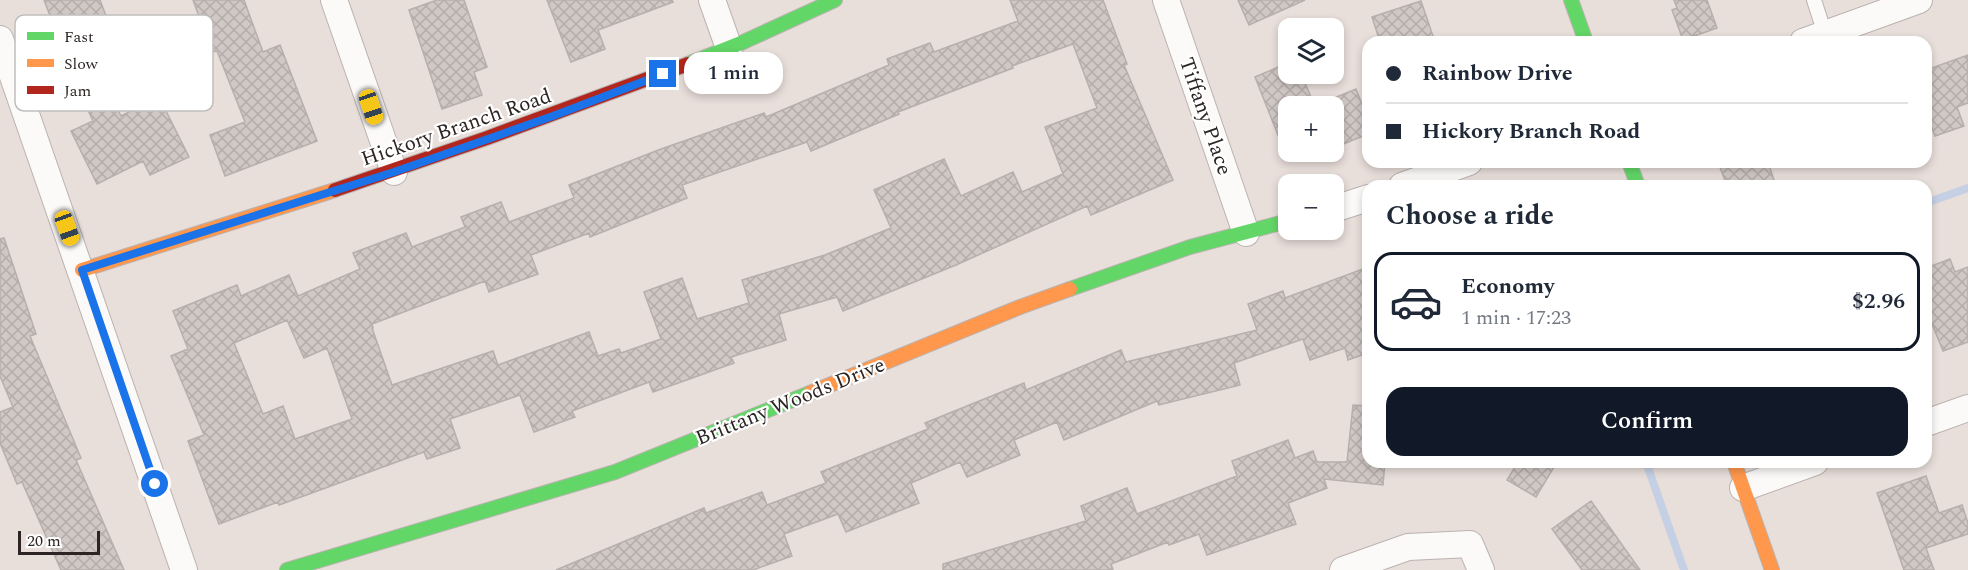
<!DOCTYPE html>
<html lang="en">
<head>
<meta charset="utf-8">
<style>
	:root { --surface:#fff; --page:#f2f2f3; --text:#1f2937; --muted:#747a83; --line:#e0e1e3; --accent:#111827 }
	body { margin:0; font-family:Spectral,serif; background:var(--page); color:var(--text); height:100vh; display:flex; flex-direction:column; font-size:22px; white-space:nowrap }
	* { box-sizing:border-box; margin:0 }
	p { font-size:20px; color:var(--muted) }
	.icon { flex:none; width:33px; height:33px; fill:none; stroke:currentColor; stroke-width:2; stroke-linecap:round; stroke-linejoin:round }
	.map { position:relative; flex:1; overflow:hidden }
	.panel { position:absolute; left:1362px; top:180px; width:570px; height:288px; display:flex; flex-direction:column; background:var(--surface); border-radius:18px; box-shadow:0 3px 9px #0003 }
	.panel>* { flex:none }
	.top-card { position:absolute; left:1362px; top:36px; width:570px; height:132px; border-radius:18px; box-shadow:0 3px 9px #0003; display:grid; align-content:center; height:132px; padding:0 24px; background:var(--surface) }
	.tools { position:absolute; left:1278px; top:18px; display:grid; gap:12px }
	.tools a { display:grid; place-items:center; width:66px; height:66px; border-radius:12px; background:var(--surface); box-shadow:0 3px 9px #0003; font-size:30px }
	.scale { position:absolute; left:18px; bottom:15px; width:82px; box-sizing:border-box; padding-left:6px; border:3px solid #2c2523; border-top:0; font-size:16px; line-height:21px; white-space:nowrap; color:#2c2523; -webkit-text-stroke:4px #fff; paint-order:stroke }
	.end { position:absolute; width:27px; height:27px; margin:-14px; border:8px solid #1a73e8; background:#fff; box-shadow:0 0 0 3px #fff }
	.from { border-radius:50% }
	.bubble { position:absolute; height:42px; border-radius:18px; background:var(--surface); box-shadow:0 3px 9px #0003; font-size:20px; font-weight:600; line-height:42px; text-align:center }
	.car { position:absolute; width:18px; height:36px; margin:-18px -9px; border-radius:8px; box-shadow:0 0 4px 2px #0007; background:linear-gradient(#f5c518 24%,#345 0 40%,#f5c518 0 76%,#345 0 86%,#f5c518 0) }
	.top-card b { display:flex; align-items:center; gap:21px; height:57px; font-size:22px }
	.top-card b+b { border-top:2px solid var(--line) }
	.top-card i { width:15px; height:15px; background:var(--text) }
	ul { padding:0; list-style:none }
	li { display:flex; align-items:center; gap:18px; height:99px; margin:0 12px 9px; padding:0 12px; border:3px solid transparent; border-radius:18px }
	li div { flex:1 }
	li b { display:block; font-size:22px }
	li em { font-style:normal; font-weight:600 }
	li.current { border-color:var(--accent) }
	li>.icon { width:54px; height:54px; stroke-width:1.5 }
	h2 { padding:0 24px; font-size:27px; line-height:72px }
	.button { display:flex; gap:12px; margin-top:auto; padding:12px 24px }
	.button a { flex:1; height:69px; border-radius:18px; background:var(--accent); color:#fff; font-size:24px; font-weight:600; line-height:69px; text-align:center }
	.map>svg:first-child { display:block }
</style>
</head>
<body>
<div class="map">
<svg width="1968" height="570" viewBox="0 0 1968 570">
	<defs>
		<pattern id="building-cross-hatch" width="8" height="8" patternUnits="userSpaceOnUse" patternTransform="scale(1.5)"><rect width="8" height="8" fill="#d0c8c5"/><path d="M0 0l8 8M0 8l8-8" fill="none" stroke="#b3aca9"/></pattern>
	</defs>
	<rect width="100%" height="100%" fill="#e8deda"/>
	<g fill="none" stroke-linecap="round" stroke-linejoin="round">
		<path stroke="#c5d0e5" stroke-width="8" d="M 1926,203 L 1968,188
			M 1646,462 L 1684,570"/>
	</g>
	<path fill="url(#building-cross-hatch)" stroke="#b6afab" stroke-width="1.5" fill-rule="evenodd" d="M 44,0 L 100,0 L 120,53 L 95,63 L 121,116 L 159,97 L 189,157 L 150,175 L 143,161 L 97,184 L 71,131 L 93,121 L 80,93 Z
		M 193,0 L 244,0 L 263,52 L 280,45 L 317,141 L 225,176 L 210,135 L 245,122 L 217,51 L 212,52 Z
		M 437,0 L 464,0 L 487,67 L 474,72 L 482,95 L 442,109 L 409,10 Z
		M 547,0 L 672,0 L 673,2 L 598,30 L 605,49 L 571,62 Z
		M 1010,0 L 1103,0 L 1127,64 L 1124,65 L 1173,180 L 1091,215 L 1087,206 L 956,265 L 843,311 L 837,297 L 779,314 L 786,340 L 731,357 L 734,363 L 653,392 L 649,382 L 572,411 L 575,417 L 534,432 L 520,395 L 450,419 L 460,448 L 427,459 L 424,452 L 279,505 L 278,502 L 219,524 L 188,441 L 204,435 L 171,356 L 188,349 L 173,311 L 237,285 L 241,296 L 289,275 L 298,296 L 360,269 L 353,253 L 406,233 L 412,247 L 465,227 L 461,217 L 501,202 L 509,222 L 574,198 L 569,185 L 661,149 L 764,113 L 766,117 L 889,65 L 887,59 L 930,43 L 934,52 L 1018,21 ZM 1073,44 L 1097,108 L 1045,127 L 1063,174 L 1022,192 L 1013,172 L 961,196 L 944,159 L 874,190 L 891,228 L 825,255 L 742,280 L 749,303 L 697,319 L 682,278 L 644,292 L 661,339 L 621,353 L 619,349 L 598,356 L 589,332 L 498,365 L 493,351 L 392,385 L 372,328 L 373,328 L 372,324 L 485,281 L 489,292 L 538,274 L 531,255 L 589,233 L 590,237 L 687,198 L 682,185 L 807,142 L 811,151 L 899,114 L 898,112 L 1013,68 L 1012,66 ZM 287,320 L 304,358 L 327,348 L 352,419 L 295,439 L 283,406 L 263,414 L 234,343 Z
		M 1238,0 L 1305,0 L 1249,25 Z
		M 1674,0 L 1707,0 L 1717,28 L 1683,40 L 1672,10 L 1677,8 Z
		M 1421,1 L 1435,42 L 1380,42 L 1372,17 Z
		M 1968,55 L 1968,103 L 1957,107 L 1964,126 L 1935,136 L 1932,128 L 1926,130 L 1926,70 Z
		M 1288,63 L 1288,74 L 1301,74 L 1315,106 L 1288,106 L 1287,158 L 1255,77 Z
		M 1356,89 L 1368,119 L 1368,134 L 1334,148 L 1334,98 Z
		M 1718,162 L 1768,162 L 1774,180 L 1757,186 L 1727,186 Z
		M 4,238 L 36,334 L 30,336 L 81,458 L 76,460 L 124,570 L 61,570 L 22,482 L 17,484 L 0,443 L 0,412 L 13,407 L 0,376 L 0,239 Z
		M 1950,259 L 1955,272 L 1968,267 L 1968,342 L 1943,351 L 1926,309 L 1926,268 Z
		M 1368,267 L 1368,353 L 1348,360 L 1345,348 L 1310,360 L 1303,339 L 1234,363 L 1240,385 L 1159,405 L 1157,401 L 1064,440 L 1057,422 L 1014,440 L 1020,455 L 967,477 L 960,462 L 911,483 L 919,503 L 846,532 L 838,514 L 784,534 L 792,556 L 753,570 L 556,570 L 704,508 L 706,513 L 762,492 L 767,505 L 826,483 L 821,472 L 928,429 L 925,423 L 1024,383 L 1026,390 L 1121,350 L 1126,362 L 1257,330 L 1248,304 L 1283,291 L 1285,298 Z
		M 1353,405 L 1368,406 L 1368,462 L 1385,462 L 1383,485 L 1324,479 L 1327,488 L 1288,503 L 1296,524 L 1207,555 L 1199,534 L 1169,545 L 1168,542 L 1111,564 L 1113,570 L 943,570 L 943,564 L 1086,521 L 1081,506 L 1127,488 L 1137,514 L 1237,476 L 1232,461 L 1288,440 L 1295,458 L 1313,451 L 1317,462 L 1347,462 Z
		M 1518,462 L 1557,462 L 1536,497 L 1507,480 Z
		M 1926,476 L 1939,513 L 1962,505 L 1968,523 L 1968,534 L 1926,548 L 1934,570 L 1904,570 L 1877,493 Z
		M 1591,501 L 1640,570 L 1582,570 L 1552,529 Z"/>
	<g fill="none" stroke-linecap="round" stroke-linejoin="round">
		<g stroke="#bab3b0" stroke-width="16">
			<path id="lane" d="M 1814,0 L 1825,34"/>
		</g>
		<g stroke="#bab3b0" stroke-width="28">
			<path id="street" d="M 334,0 L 394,172
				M 712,0 L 729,48
				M 1166,0 L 1246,233
				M 0,39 L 184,570
				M 1803,42 L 1919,0
				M 1402,186 L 1469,162
				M 1334,209 L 1368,198
				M 1926,423 L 1968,408
				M 1743,488 L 1815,462
				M 1343,570 L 1408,547 L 1470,544 L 1481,570"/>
		</g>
		<g stroke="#bab3b0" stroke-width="16">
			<path id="fast" d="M 1571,0 L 1586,42
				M 688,64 L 741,43 L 835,0
				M 1629,162 L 1638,186
				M 1070,289 L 1190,247 L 1288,221
				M 287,570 L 615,472 L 810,393"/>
		</g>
		<g stroke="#bab3b0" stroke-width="16">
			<path id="slow" d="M 82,270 L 335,190
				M 810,393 L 1020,307 L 1070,289
				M 1734,462 L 1772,570"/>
		</g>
		<g stroke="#bab3b0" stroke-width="16">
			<path id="jam" d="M 335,190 L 487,138 L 688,64"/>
		</g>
		<use href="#lane" stroke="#fcfaf9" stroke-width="14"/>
		<use href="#street" stroke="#fcfaf9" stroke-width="26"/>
		<use href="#fast" stroke="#63d668" stroke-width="14"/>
		<use href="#slow" stroke="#ff974d" stroke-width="14"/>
		<use href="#jam" stroke="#b3261e" stroke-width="14"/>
	</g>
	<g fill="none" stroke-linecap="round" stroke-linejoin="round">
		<path stroke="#1a73e8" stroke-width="8" d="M 155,484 L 82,270 L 394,172 L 553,116 L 663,74"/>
	</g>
	<g text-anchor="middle" stroke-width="4.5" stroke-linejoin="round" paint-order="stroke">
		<g font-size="21" fill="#2c2523" stroke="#fff">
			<text transform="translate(1206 116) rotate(71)" y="7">Tiffany Place</text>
			<text transform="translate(456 127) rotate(-19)" y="7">Hickory Branch Road</text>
			<text transform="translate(790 401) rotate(-22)" y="7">Brittany Woods Drive</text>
		</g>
	</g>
	<rect x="15" y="15" width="198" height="96" rx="9" fill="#fff" stroke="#c0bebd" stroke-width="1.5"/>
	<rect x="27" y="32" width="27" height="8" fill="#63d668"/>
	<rect x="27" y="59" width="27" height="8" fill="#ff974d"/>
	<rect x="27" y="86" width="27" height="8" fill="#b3261e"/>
	<g font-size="16" fill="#2c2523">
		<text x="64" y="42">Fast</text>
		<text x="64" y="69">Slow</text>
		<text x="64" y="96">Jam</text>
	</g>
</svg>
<div class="tools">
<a><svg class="icon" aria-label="layers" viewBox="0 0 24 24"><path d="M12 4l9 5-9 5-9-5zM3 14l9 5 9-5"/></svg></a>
<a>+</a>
<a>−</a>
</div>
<div class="scale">20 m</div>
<i class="end from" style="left:155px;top:484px"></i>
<i class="end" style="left:663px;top:74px"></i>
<div class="bubble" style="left:684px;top:52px;width:99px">1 min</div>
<i class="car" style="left:371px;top:107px;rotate:161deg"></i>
<i class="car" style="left:67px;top:228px;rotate:160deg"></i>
<div class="top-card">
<b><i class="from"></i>Rainbow Drive</b>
<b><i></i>Hickory Branch Road</b>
</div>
<section class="panel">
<h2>Choose a ride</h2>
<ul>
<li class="current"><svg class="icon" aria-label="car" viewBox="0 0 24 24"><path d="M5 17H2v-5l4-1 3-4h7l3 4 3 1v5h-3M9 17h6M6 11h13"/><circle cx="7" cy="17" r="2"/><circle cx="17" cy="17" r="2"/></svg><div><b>Economy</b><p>1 min · 17:23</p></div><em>$2.96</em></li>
</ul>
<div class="button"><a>Confirm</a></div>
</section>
</div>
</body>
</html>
